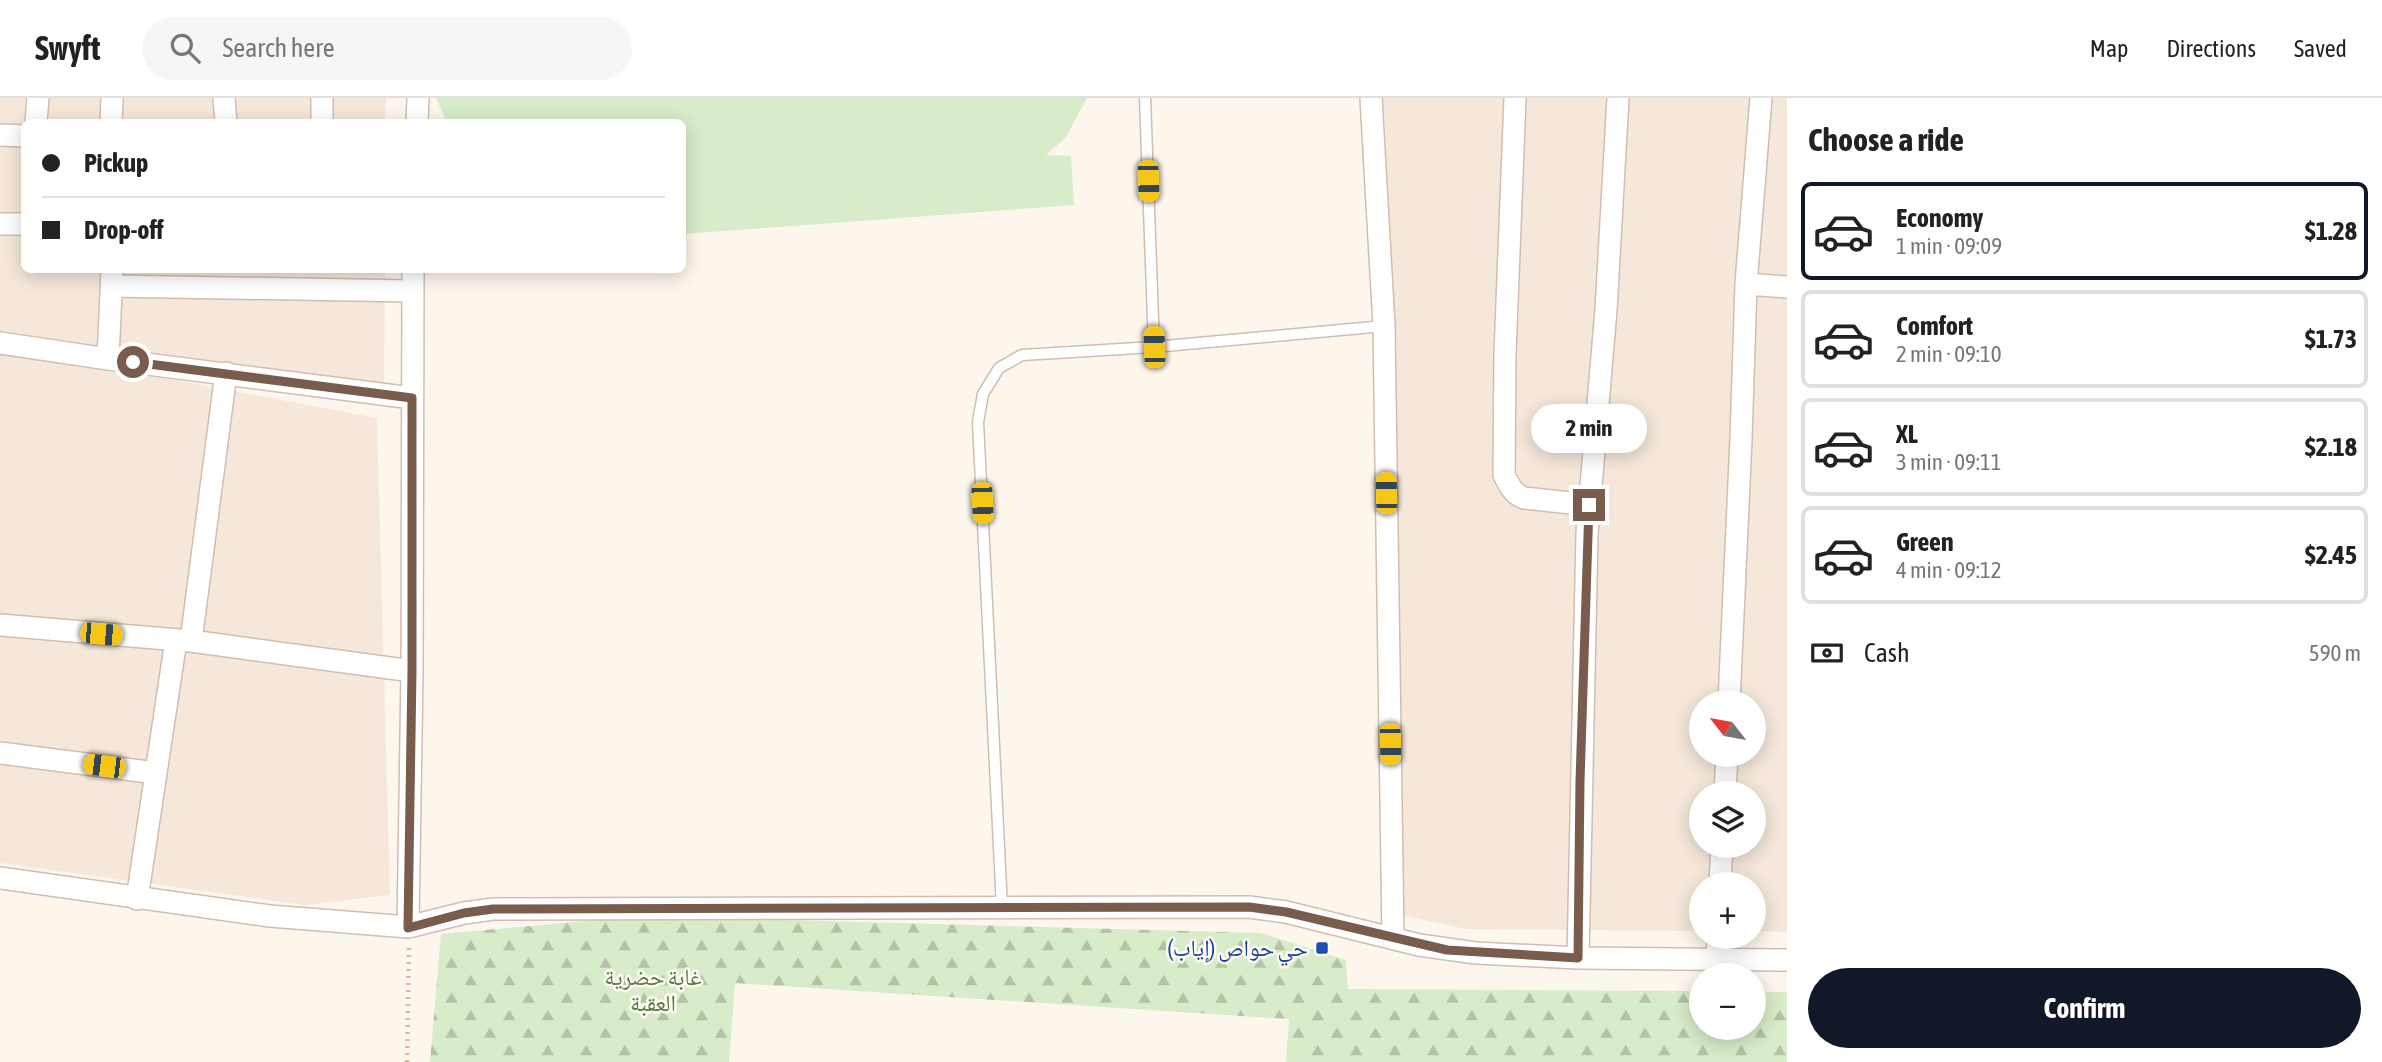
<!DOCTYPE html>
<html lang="en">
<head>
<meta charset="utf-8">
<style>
	:root { --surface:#fff; --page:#f6f6f6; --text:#222; --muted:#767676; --line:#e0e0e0; --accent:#111827 }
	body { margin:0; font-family:"Asap Condensed","Noto Naskh Arabic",sans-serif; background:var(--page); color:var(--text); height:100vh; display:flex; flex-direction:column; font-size:26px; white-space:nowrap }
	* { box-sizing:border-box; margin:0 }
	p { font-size:23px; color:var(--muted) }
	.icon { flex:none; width:38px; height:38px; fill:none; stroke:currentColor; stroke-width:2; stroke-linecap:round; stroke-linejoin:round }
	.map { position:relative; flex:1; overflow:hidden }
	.panel { display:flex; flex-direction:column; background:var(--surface); width:595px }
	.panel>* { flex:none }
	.banner { position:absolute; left:21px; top:21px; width:665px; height:154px; border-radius:10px; box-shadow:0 4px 18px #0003; display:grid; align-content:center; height:154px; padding:0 21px; background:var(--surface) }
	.needle { width:46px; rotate:301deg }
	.controls { position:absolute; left:1689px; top:592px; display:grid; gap:14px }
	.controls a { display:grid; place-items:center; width:77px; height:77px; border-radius:50%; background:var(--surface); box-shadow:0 4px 18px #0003; font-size:35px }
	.end { position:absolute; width:32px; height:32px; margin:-16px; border:9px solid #7a5c4d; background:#fff; box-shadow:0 0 0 4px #fff }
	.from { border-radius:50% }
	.bubble { position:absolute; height:49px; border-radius:24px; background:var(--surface); box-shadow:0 4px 18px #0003; font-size:23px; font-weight:700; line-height:49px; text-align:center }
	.car { position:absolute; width:21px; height:42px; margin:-21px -10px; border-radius:9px; box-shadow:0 0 5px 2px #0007; background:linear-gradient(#f5c518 24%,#345 0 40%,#f5c518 0 76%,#345 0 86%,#f5c518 0) }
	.banner b { display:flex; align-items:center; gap:24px; height:66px; font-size:26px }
	.banner b+b { border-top:2px solid var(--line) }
	.banner i { width:18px; height:18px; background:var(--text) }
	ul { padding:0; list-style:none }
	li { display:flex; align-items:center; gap:21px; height:98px; margin:0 14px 10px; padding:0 7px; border:4px solid var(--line); border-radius:10px }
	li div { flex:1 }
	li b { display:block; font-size:26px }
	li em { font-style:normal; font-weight:700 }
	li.active { border-color:var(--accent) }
	li>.icon { width:63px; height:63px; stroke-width:1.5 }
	h2 { padding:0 21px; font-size:32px; line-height:84px }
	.pay { display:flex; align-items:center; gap:18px; height:77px; padding:0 21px; font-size:26px }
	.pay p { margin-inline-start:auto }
	.primary-button { display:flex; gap:14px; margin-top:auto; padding:14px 21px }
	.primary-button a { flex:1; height:80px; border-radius:42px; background:var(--accent); color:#fff; font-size:28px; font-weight:700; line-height:80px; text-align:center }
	header { display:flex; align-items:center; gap:42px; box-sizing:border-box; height:98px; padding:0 35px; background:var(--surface); border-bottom:2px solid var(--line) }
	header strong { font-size:33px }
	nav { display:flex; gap:38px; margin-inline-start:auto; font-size:24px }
	.search { width:490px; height:63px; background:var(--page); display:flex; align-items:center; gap:18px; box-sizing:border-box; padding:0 24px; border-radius:38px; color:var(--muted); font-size:26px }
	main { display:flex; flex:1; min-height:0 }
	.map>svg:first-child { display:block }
</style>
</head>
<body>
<header>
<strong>Swyft</strong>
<div class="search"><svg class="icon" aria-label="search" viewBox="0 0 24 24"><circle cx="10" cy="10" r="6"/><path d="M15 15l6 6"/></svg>Search here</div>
<nav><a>Map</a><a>Directions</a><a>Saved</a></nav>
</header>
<main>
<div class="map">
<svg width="1787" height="964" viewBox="0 0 1787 964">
	<defs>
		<pattern id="forest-firs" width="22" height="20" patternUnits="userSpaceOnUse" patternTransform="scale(1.75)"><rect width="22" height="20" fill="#d8ecc9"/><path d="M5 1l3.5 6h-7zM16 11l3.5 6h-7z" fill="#b4c2a5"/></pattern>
	</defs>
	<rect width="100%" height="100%" fill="#fdf6ec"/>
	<path fill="#f5e8da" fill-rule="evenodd" d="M 0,0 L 386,0 L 385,24 L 24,24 L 24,172 L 385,172 L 384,289 L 0,234 Z
		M 1368,0 L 1787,0 L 1787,834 L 1754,833 L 1754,786 L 1701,786 L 1701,833 L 1466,831 L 1392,815 ZM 1701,604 L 1754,604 L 1754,656 L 1701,656 ZM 1701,695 L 1754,695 L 1754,747 L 1701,747 Z
		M 0,249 L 377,320 L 390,797 L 305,807 L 0,765 Z"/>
	<path fill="url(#forest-firs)" d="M 639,818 L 1261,835 L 1346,862 L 1348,891 L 1701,893 L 1701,929 L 1754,929 L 1754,894 L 1787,894 L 1787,964 L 1286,964 L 1289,921 L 735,885 L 729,964 L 430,964 L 441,836 Z"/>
	<path fill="#d8ecc9" d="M 436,0 L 1087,0 L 1066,39 L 1046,57 L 1071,58 L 1074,107 L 683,136 L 682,24 L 447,24 Z"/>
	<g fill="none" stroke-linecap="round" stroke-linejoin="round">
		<g stroke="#d1beb0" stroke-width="13">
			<path id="lane" d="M 1145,0 L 1154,249
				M 1002,810 L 978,324 L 983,296 L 999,270 L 1022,257 L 1154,249 L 1384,228"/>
		</g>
		<g stroke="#d1beb0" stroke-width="24">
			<path id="street" d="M 224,0 L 226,24
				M 1371,0 L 1384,228 L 1393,840
				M 1515,0 L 1505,256 L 1504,377 C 1509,387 1513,396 1524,400 L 1589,407
				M 36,24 L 38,0
				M 111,24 L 112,0
				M 322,24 L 322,0
				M 417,24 L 418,0
				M 0,37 L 24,38
				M 0,126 L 24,126
				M 1746,186 L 1787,189
				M 112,188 L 412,193
				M 0,245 L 108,261 L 412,300
				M 108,261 L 112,172
				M 0,527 L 191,543 L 412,573
				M 191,543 L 226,275
				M 1729,604 L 1741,341 L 1746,186 L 1761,0
				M 0,655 L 156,675
				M 1725,695 L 1727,656
				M 0,780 L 270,818 L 408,829 L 464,815 L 493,811 L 1249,809 L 1286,814 L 1419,847 L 1476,855 L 1578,860 L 1787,862
				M 1720,786 L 1722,747
				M 137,801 L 176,542
				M 408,829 L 412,573 L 413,172
				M 1578,860 L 1587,435 L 1606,212 L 1618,0
				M 1717,862 L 1718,838"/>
		</g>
		<path stroke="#d9b8a5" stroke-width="4.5" stroke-dasharray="2 5" stroke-linecap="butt" d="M 407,964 L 409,849"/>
		<use href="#lane" stroke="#fff" stroke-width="10"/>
		<use href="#street" stroke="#fff" stroke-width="21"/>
	</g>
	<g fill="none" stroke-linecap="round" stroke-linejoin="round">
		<path stroke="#7a5c4d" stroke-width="9" d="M 133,264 L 412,300 L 412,573 L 408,830 L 464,815 L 493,811 L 1249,809 L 1286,814 L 1447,852 L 1578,860 L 1580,683 L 1589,407"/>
	</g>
	<rect fill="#1a4fb4" stroke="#fffaf3" stroke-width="2.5" x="1315" y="843" width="14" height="14" rx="3.5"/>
	<g text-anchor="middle" stroke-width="5" stroke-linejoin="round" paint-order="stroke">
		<g font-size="23" fill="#164399" stroke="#fffaf3" text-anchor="end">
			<text x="1308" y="858">حي حواص (إياب)</text>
		</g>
		<g font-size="23" fill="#537a41" stroke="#fffaf3">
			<text x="653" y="887">غابة حضرية<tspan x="653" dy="26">العقبة</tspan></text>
		</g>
	</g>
</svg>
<div class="controls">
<a><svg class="needle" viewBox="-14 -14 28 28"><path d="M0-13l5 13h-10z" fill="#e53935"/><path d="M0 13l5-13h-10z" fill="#767676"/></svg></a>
<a><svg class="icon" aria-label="layers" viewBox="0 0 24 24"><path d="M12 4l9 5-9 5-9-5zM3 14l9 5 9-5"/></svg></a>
<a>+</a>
<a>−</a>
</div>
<i class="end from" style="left:133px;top:264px"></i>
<i class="end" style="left:1589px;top:407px"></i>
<div class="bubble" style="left:1531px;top:306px;width:116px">2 min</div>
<i class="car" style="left:1148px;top:83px;rotate:178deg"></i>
<i class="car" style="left:1154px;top:249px;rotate:358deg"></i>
<i class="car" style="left:1386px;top:395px;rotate:359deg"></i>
<i class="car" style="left:982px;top:405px;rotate:177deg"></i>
<i class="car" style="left:101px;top:536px;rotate:95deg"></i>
<i class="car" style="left:1390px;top:646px;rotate:179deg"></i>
<i class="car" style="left:104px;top:668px;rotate:277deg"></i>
<div class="banner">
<b><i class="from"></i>Pickup</b>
<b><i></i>Drop-off</b>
</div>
</div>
<section class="panel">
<h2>Choose a ride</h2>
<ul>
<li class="active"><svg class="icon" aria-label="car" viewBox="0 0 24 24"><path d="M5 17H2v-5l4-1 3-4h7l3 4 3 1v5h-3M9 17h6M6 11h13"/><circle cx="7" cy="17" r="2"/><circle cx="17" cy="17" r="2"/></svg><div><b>Economy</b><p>1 min · 09:09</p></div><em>$1.28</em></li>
<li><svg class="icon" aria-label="car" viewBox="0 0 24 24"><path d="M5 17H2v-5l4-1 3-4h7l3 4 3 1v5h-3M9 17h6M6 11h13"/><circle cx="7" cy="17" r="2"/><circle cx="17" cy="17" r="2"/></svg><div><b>Comfort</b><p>2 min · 09:10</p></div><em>$1.73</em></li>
<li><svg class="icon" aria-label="car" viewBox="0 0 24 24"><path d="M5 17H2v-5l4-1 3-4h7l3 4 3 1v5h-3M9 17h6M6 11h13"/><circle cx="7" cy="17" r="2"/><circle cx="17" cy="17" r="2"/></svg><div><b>XL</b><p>3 min · 09:11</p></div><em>$2.18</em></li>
<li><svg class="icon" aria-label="car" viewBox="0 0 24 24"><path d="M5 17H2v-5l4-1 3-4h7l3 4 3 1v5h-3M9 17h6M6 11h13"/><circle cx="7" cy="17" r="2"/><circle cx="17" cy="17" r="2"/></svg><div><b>Green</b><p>4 min · 09:12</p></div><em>$2.45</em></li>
</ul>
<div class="pay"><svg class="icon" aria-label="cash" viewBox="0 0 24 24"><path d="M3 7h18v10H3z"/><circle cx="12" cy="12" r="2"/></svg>Cash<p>590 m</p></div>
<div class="primary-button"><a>Confirm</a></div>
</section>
</main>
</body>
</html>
